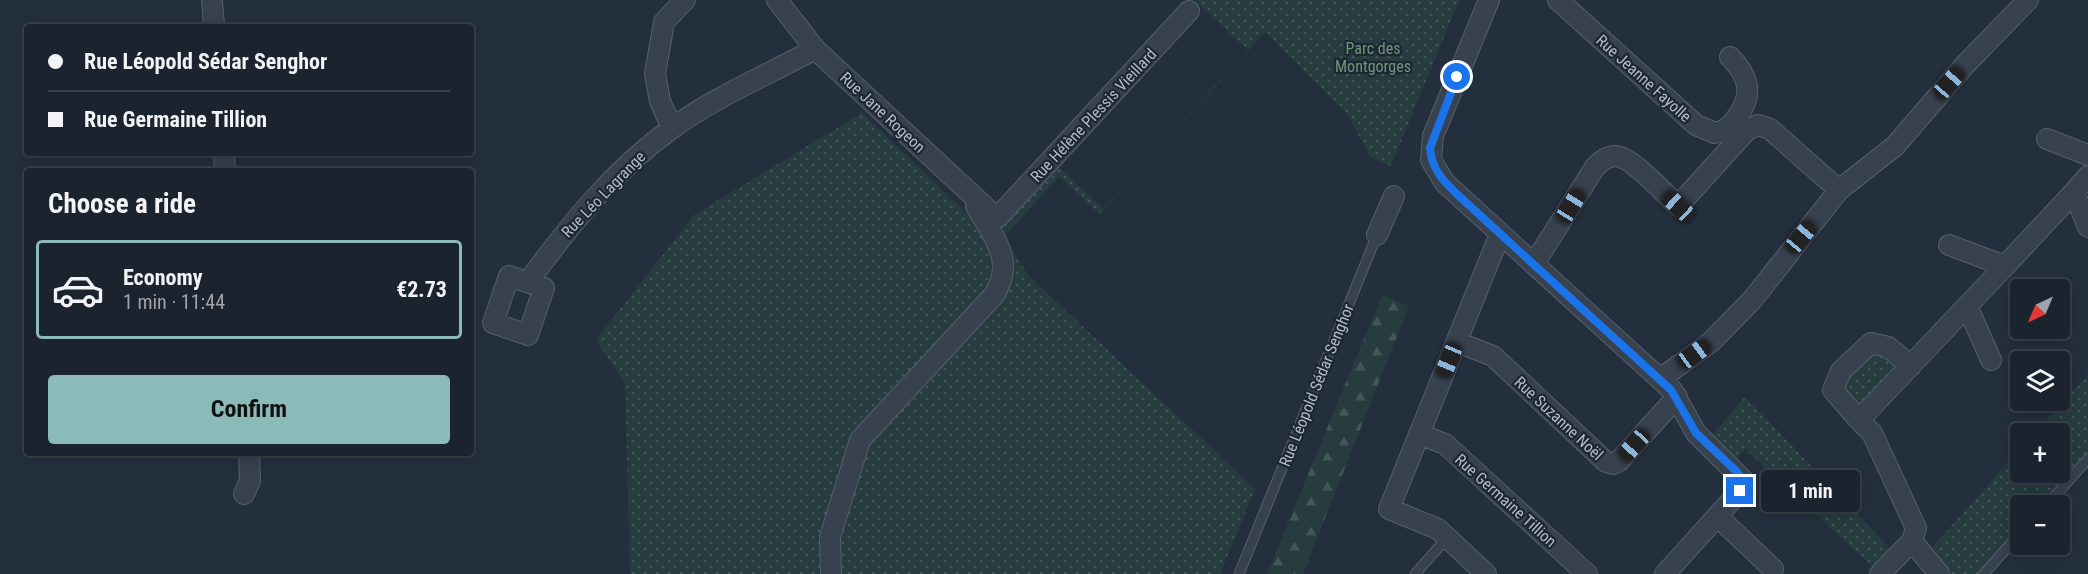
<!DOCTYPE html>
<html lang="en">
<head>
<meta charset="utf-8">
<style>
	:root { --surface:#1b232e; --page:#282f3a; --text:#f1f3f6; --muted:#a0a4aa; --line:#39404a; --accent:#8bbbb9 }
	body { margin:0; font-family:"Roboto Condensed",sans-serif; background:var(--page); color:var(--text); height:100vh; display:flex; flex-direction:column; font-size:22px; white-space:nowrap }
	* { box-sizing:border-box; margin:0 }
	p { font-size:20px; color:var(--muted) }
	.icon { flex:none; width:33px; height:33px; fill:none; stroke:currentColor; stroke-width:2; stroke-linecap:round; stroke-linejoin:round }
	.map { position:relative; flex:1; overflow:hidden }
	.sheet { position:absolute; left:24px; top:168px; width:450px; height:288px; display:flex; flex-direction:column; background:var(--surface); border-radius:6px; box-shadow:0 3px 15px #0003,0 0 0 2px var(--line) }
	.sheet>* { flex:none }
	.banner { position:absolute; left:24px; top:24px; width:450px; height:132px; border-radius:6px; box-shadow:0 3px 15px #0003,0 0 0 2px var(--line); display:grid; align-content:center; height:132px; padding:0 24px; background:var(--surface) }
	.needle { width:39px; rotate:224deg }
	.buttons { position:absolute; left:2010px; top:279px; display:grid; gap:12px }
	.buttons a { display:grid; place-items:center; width:60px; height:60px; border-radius:6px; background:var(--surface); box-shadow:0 3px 15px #0003,0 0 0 2px var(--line); font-size:30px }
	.end { position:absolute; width:27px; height:27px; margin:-14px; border:8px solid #1a73e8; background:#fff; box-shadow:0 0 0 3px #fff }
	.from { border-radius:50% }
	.bubble { position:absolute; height:42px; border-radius:6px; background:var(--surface); box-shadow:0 3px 15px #0003,0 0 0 2px var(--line); font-size:20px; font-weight:700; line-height:42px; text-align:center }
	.car { position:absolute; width:18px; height:36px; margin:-18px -9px; border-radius:8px; box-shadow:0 0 4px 2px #0007; background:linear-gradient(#222 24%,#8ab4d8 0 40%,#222 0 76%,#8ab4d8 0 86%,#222 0) }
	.banner b { display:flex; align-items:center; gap:21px; height:57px; font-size:22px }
	.banner b+b { border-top:2px solid var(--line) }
	.banner i { width:15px; height:15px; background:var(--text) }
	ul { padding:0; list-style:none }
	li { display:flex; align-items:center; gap:18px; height:99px; margin:0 12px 9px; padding:0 12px; border:3px solid transparent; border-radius:6px }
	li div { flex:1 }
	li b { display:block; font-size:22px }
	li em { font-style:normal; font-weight:700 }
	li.active { border-color:var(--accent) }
	li>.icon { width:54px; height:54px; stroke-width:1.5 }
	h2 { padding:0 24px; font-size:27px; line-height:72px }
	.primary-button { display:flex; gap:12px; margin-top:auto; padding:12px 24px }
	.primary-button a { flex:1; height:69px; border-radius:6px; background:var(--accent); color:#111; font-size:24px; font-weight:700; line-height:69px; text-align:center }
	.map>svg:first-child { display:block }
</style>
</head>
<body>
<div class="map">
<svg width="2088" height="574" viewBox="0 0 2088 574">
	<defs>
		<pattern id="grass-dots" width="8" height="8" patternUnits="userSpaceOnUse" patternTransform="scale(1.5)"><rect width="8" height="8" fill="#263c3f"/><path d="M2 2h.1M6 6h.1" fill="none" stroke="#435659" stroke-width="1.8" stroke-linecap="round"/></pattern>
		<pattern id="forest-firs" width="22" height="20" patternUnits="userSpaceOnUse" patternTransform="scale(1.5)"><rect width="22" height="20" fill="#263c3f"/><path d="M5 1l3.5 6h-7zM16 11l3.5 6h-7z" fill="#435659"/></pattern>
	</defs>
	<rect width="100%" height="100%" fill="#242f3e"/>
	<path fill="url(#grass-dots)" d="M 1194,0 L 1459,0 L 1391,166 L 1370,157 L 1348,115 L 1265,32 L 1100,214 L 1059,177 L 1004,237 L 1028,275 L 1255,489 L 1220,574 L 630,574 L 625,384 L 596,340 L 694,215 L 862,113 L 991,236 L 1056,165 L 1104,209 L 1248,50 Z
		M 1868,352 L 1880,352 L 1898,367 L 1861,409 L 1841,392 L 1843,379 Z
		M 2088,374 L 2088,454 L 2042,505 L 2020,506 L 2020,530 L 1981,574 L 1949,574 L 1940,566 L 1931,549 L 2020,449 L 2020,472 L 2060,472 L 2060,434 L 2035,433 Z
		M 1745,397 L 1893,551 L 1875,569 L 1745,449 L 1736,459 L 1711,436 Z"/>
	<path fill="url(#forest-firs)" d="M 1382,295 L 1409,306 L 1303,574 L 1267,574 Z"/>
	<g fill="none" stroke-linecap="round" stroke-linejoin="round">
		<g stroke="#565f6c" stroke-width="11">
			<path id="service" d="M 2046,506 L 2088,459
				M 1239,574 L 1377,235
				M 1415,574 L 1447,538
				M 1984,574 L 2020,533"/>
		</g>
		<g stroke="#565f6c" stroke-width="22">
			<path id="minor" d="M 212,0 L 214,27
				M 777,0 L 815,49 L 997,218 L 1189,11
				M 1489,0 L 1433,136 L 1431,160 L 1445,183 L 1672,390 L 1696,433 L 1742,479 L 1740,491 L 1665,574
				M 1558,0 L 1696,125 L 1715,133 C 1726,131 1731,125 1737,117 C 1754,94 1749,76 1730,57
				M 672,128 L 660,101 L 655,74 L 664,22 L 685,0
				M 2047,139 L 2088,155
				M 224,153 L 225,171
				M 2088,176 L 2074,192 L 2088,227
				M 1839,190 L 1895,146 L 1963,67 L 2028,0
				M 1377,235 L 1394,196
				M 1949,245 L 2005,266 L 2074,192
				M 1534,264 L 1595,167 C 1601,161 1607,156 1616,156 C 1632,157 1665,194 1678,206 L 1747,130 L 1758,125 L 1770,129 L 1839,190 L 1753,299 L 1711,342 L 1660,379
				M 509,276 L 544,288 L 528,335 L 493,323 Z
				M 528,282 C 569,226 613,171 671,129 C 715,97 767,75 815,49
				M 1457,342 L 1493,356 L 1606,462 L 1613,464 L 1619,461 L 1677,397
				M 1991,360 L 1967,306 L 2005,266
				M 1859,420 L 1833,390 L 1841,371 L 1871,343 L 1888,347 L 1911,366
				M 1419,434 L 1445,444 L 1587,574
				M 244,494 L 250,481 L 249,453
				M 1717,516 L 1773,569
				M 831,574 L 830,537 L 860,440 L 994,295 C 1016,260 993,237 976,206
				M 1486,574 L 1438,529 L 1389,509 L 1500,234
				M 1880,574 L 1912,541
				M 1939,574 L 1912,541 L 1916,528 L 1872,433 L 1859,420 L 1967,306"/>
		</g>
		<use href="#service" stroke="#38414e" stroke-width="9"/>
		<use href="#minor" stroke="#38414e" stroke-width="20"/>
	</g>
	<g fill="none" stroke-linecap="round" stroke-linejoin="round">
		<path stroke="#1a73e8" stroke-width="8" d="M 1457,77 L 1430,148 C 1432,170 1443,181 1459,196 L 1671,390 L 1696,433 L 1737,472 L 1742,479 L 1740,491"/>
	</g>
	<g text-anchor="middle" stroke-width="4.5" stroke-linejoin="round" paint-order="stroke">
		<g font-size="16" fill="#6b9a76" stroke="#1d2633">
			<text x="1373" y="54">Parc des<tspan x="1373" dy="18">Montgorges</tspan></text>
		</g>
		<g font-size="16" fill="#b4bcc9" stroke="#1d2633">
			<text transform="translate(1644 78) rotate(42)" y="6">Rue Jeanne Fayolle</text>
			<text transform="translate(883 112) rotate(43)" y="6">Rue Jane Rogeon</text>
			<text transform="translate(1093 115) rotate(-47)" y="6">Rue Hélène Plessis Vieillard</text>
			<text transform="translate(603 194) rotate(-46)" y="6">Rue Léo Lagrange</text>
			<text transform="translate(1316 385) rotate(-68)" y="6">Rue Léopold Sédar Senghor</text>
			<text transform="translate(1559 418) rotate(43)" y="6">Rue Suzanne Noël</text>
			<text transform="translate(1506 500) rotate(42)" y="6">Rue Germaine Tillion</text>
		</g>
	</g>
</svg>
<div class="buttons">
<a><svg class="needle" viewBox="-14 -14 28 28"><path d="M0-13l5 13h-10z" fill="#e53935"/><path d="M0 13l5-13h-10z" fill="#a0a4aa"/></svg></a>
<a><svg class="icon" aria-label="layers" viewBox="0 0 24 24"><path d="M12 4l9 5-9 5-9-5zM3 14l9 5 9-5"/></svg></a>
<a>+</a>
<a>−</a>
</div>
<i class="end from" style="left:1457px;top:77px"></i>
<i class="end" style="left:1740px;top:491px"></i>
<div class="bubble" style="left:1761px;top:470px;width:99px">1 min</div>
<i class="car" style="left:1949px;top:83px;rotate:41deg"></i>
<i class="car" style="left:1571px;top:206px;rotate:32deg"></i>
<i class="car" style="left:1678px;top:206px;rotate:313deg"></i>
<i class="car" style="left:1801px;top:237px;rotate:40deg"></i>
<i class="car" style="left:1694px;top:354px;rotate:54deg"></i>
<i class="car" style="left:1449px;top:360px;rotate:203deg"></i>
<i class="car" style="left:1634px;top:445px;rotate:222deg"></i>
<div class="banner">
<b><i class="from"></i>Rue Léopold Sédar Senghor</b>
<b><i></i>Rue Germaine Tillion</b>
</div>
<section class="sheet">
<h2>Choose a ride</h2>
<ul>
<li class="active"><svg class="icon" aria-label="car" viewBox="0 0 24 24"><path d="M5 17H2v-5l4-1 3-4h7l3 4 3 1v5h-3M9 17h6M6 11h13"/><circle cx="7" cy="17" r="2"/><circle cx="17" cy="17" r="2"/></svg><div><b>Economy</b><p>1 min · 11:44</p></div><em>€2.73</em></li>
</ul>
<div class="primary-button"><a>Confirm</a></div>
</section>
</div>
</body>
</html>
